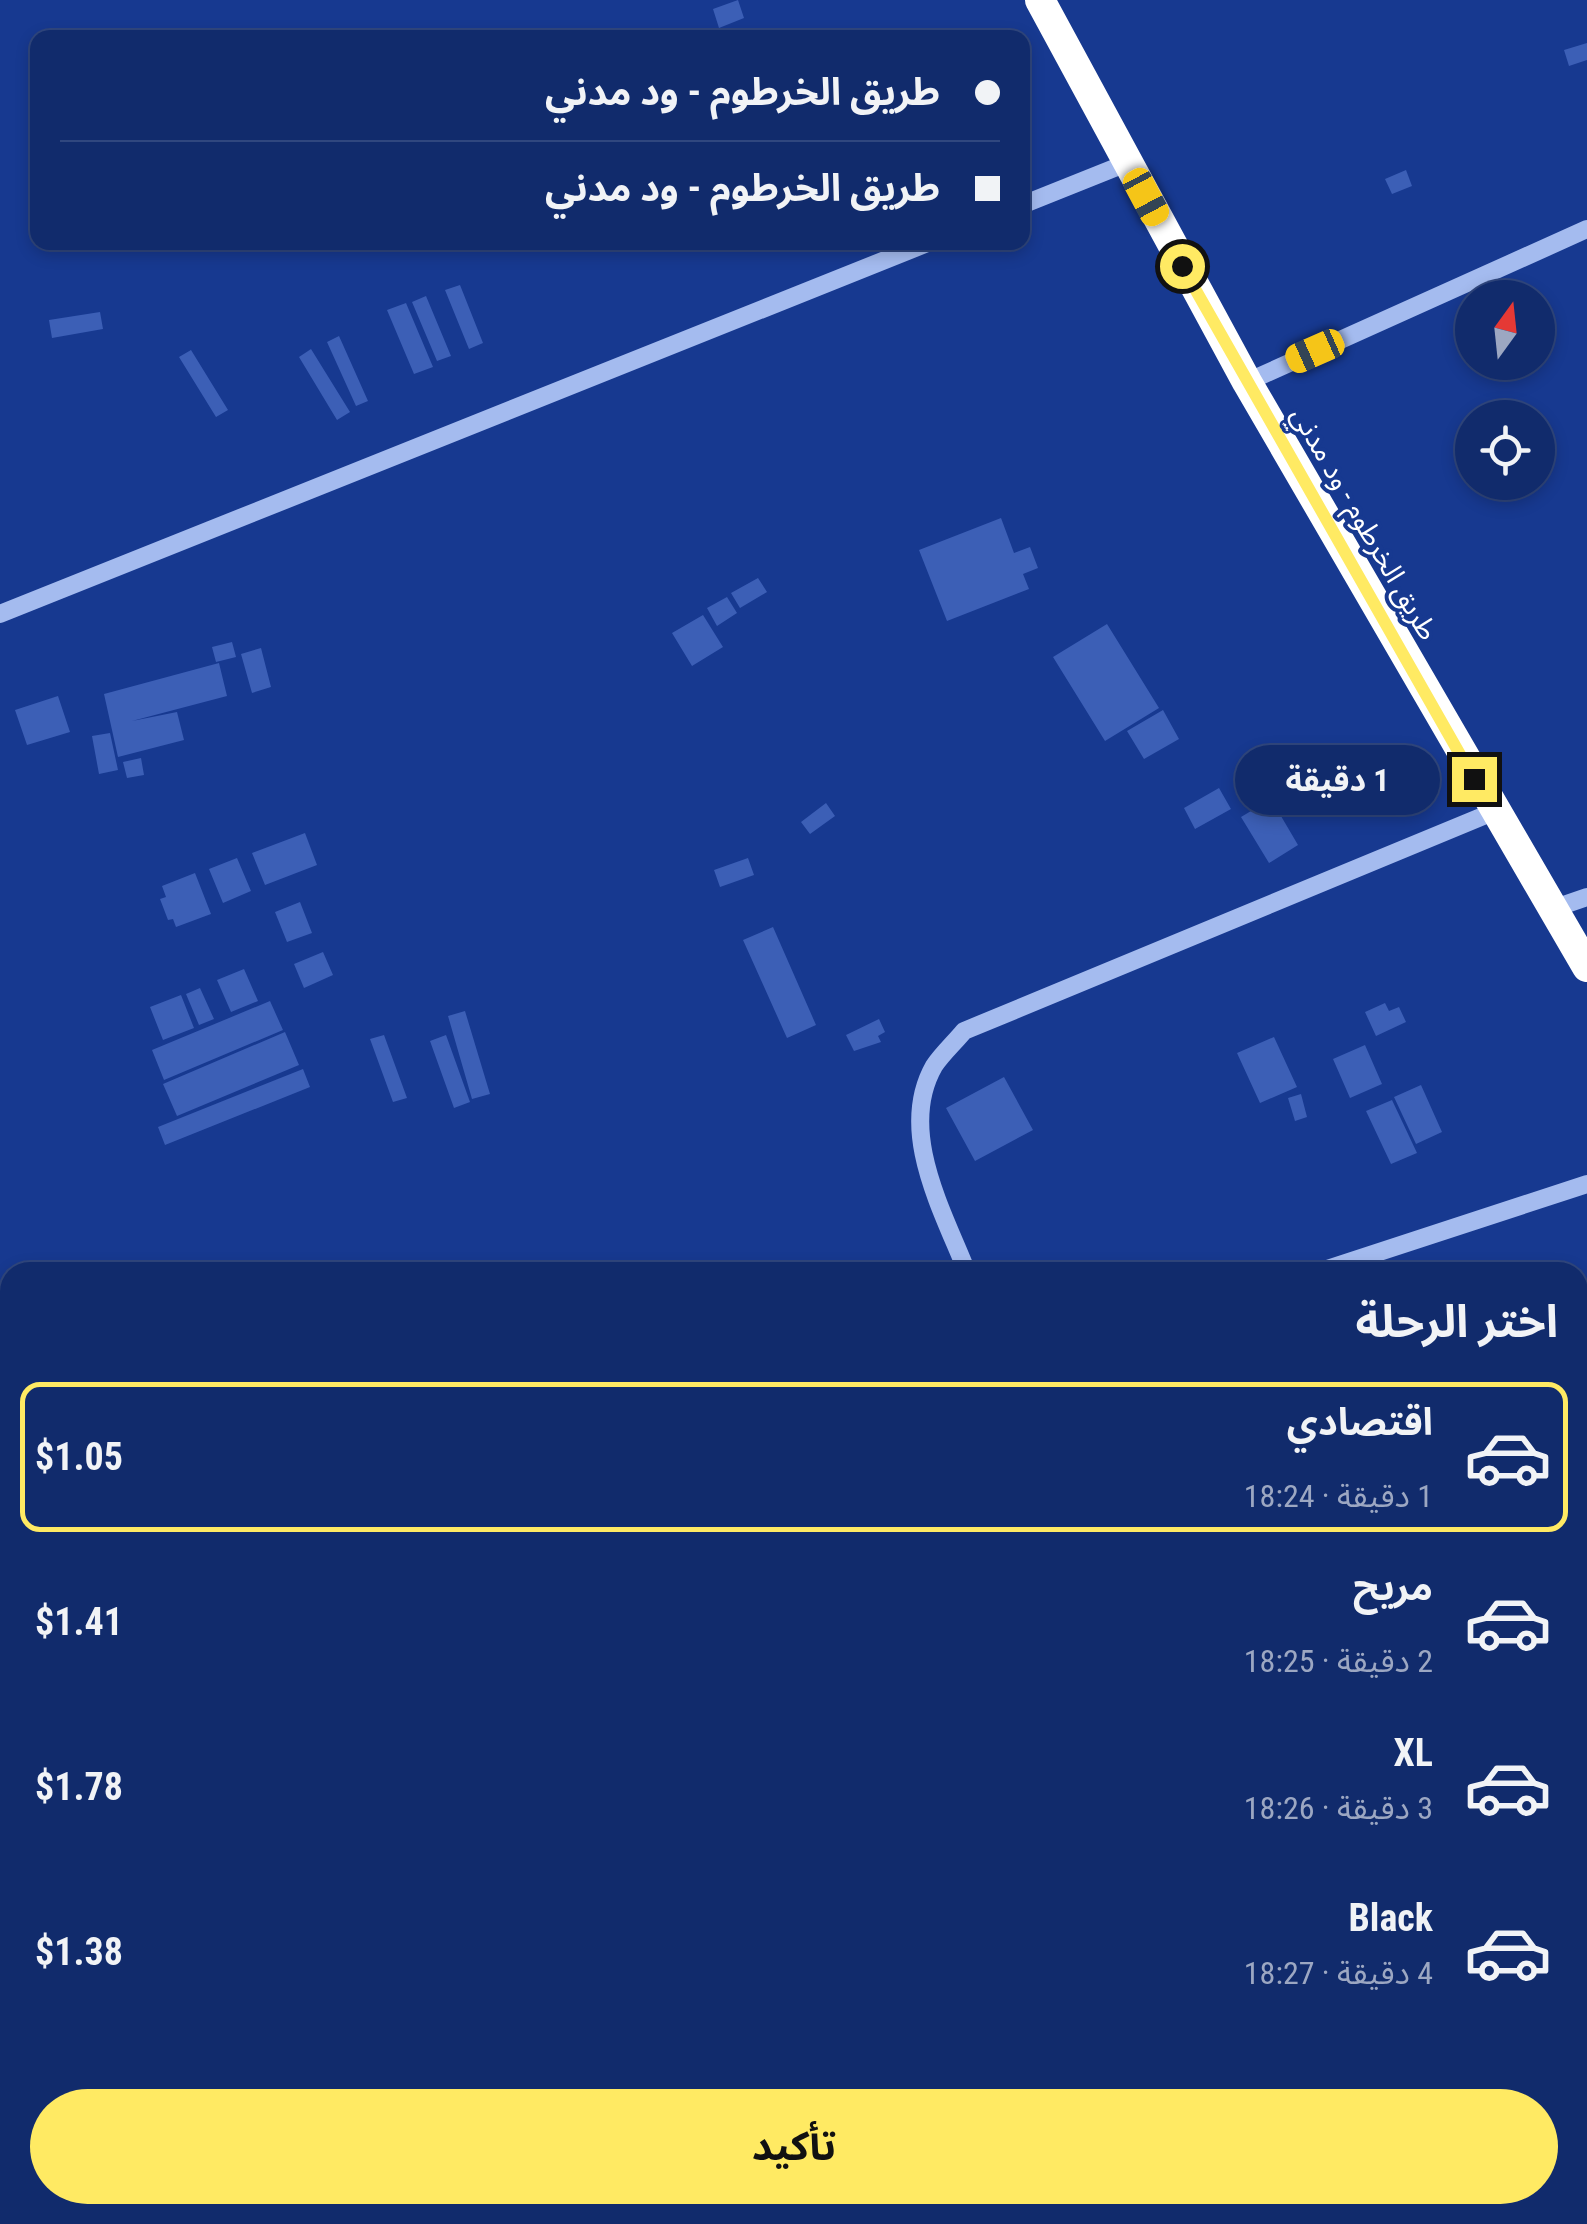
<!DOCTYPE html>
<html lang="ar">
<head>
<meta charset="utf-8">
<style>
	:root { --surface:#112b6c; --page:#1e3774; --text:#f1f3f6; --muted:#9ca7c2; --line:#30477f; --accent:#ffea63 }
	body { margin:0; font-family:"Roboto Condensed","Noto Sans Arabic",sans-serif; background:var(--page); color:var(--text); direction:rtl; height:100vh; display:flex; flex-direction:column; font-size:38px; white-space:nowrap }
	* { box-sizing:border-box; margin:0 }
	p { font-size:32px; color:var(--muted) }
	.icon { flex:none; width:55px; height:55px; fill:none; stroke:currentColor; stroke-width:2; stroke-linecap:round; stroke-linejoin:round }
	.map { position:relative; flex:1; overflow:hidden; direction:ltr }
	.side { position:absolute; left:0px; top:1262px; width:1588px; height:962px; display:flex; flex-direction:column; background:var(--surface); border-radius:30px 30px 0 0; box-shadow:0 5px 15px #0003,0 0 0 2px var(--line); direction:rtl }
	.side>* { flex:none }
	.top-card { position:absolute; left:30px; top:30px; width:1000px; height:220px; border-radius:20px; box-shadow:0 5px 15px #0003,0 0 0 2px var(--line); direction:rtl; display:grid; align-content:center; height:220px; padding:0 30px; background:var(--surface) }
	.needle { width:65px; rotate:15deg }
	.controls { position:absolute; left:1455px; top:280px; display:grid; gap:20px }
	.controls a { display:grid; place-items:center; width:100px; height:100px; border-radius:50%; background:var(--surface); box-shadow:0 5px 15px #0003,0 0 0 2px var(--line); font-size:50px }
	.end { position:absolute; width:45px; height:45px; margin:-22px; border:12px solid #ffea63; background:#111; box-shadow:0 0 0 5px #111 }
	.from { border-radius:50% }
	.bubble { position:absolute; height:70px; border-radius:35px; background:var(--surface); box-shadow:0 5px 15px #0003,0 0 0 2px var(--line); font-size:32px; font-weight:700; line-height:70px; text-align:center; direction:rtl }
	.car { position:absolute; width:30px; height:60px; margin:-30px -15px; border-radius:12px; box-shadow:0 0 8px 2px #0007; background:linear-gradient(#f5c518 24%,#345 0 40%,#f5c518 0 76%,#345 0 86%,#f5c518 0) }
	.top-card b { display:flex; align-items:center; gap:35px; height:95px; font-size:38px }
	.top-card b+b { border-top:2px solid var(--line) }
	.top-card i { width:25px; height:25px; background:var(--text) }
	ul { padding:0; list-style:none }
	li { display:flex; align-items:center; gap:30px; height:150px; margin:0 20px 15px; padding:0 10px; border:5px solid transparent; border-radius:20px }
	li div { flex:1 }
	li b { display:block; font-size:38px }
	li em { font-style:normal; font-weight:700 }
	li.on { border-color:var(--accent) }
	li>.icon { width:90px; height:90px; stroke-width:1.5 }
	h2 { padding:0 30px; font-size:45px; line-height:120px }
	.cta { display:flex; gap:20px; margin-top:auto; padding:20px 30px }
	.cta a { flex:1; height:115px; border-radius:60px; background:var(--accent); color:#111; font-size:40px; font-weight:700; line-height:115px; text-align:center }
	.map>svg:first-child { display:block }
</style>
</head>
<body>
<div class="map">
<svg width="1587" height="2224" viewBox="0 0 1587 2224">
	<rect width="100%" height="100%" fill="#173990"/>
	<path fill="#3c5fb6" d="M 738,0 L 744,18 L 719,28 L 713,9 Z
		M 1587,43 L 1587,60 L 1569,66 L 1564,50 Z
		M 1406,170 L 1412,186 L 1392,194 L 1385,179 Z
		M 460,285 L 483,343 L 469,349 L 445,290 Z
		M 426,296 L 451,356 L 437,361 L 412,302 Z
		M 406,303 L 433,367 L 414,374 L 387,310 Z
		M 100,312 L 103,329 L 52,338 L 49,320 Z
		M 339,336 L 368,401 L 356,406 L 327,342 Z
		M 311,349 L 350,412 L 337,420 L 299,357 Z
		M 191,350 L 228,410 L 216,417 L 179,357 Z
		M 1001,518 L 1014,553 L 1030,547 L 1038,568 L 1023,574 L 1029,589 L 947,621 L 919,550 Z
		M 758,578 L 767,592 L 740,608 L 731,593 Z
		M 727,597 L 737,613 L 717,626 L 707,608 Z
		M 703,615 L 723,647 L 692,666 L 672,633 Z
		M 1107,624 L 1159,708 L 1105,741 L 1053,657 Z
		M 232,642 L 236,657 L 216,662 L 212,647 Z
		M 261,648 L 271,687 L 252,693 L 241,654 Z
		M 219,663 L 227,696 L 132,721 L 177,712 L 184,740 L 118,757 L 104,694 Z
		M 58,696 L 70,732 L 27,745 L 15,710 Z
		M 1163,710 L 1179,739 L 1144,759 L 1127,731 Z
		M 110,733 L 118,770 L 99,774 L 92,736 Z
		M 141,758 L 144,775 L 127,778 L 123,762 Z
		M 1219,788 L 1231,809 L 1195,829 L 1184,808 Z
		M 1271,799 L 1298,845 L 1269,863 L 1241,817 Z
		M 826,803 L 835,816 L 810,834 L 801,822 Z
		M 305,833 L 317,865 L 265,885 L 252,853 Z
		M 237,858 L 251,891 L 223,903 L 209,869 Z
		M 748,858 L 754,875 L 720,887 L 714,870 Z
		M 195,873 L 211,914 L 176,927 L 173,919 L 168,920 L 160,899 L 166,897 L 162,886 Z
		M 300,902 L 312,933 L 287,942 L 275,912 Z
		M 773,927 L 816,1025 L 787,1038 L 743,940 Z
		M 323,952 L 333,975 L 304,988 L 294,964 Z
		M 244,969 L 258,1001 L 231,1012 L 217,980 Z
		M 200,988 L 214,1019 L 199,1025 L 186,994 Z
		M 181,995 L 194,1028 L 163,1040 L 150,1007 Z
		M 270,1001 L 283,1030 L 164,1080 L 152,1050 Z
		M 1385,1003 L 1389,1011 L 1399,1007 L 1406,1022 L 1376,1036 L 1365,1012 Z
		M 465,1011 L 490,1094 L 472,1099 L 448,1016 Z
		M 879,1019 L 885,1032 L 878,1036 L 881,1042 L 854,1051 L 846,1035 Z
		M 285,1032 L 299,1065 L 177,1116 L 163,1084 Z
		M 384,1035 L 407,1098 L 393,1102 L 370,1039 Z
		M 446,1035 L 470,1102 L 454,1108 L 430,1041 Z
		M 1274,1037 L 1297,1087 L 1260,1103 L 1237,1053 Z
		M 1365,1045 L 1382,1084 L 1350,1098 L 1333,1059 Z
		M 303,1069 L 310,1087 L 165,1145 L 158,1127 Z
		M 1004,1077 L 1033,1130 L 975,1161 L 946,1108 Z
		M 1421,1085 L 1442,1132 L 1416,1144 L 1394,1097 Z
		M 1301,1094 L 1307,1117 L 1295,1121 L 1288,1098 Z
		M 1392,1100 L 1417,1153 L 1391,1164 L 1366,1111 Z"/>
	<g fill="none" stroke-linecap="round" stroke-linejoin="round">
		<path stroke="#a4bbef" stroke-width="18" d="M 1022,205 L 1127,163
			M 1247,382 L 1587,229
			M 0,614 L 930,242
			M 1555,908 L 1587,897
			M 967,1272 C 943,1211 897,1131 934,1066 C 942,1054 955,1042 964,1031 L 1493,812
			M 1318,1272 L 1587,1184
			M 0,1677 L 10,1670"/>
		<path stroke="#fff" stroke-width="30" d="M 1040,0 L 1247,382 L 1587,967"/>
	</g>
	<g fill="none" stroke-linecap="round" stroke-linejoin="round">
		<path stroke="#ffea63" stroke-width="12" d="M 1182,266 L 1474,779"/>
	</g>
	<g text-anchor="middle" stroke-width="8" stroke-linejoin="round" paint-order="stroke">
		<g font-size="28" fill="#fff" stroke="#173990">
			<text transform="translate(1365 523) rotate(60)" y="10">طريق الخرطوم - ود مدني</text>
		</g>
	</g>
</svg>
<div class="controls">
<a><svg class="needle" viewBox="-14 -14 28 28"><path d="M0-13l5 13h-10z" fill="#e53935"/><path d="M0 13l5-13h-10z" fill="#9ca7c2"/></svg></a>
<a><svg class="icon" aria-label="locate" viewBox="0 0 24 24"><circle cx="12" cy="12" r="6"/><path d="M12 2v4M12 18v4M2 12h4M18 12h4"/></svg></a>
</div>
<i class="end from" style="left:1182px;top:266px"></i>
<i class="end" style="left:1474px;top:779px"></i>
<div class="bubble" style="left:1235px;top:745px;width:205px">1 دقيقة</div>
<i class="car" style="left:1146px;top:197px;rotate:152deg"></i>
<i class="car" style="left:1315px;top:351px;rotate:246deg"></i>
<div class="top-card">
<b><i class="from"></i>طريق الخرطوم - ود مدني</b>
<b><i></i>طريق الخرطوم - ود مدني</b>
</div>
<section class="side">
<h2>اختر الرحلة</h2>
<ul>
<li class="on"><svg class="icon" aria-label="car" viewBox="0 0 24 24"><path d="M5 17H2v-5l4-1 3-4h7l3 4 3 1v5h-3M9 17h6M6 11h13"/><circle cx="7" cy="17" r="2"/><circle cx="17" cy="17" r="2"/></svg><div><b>اقتصادي</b><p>1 دقيقة · 18:24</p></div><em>$1.05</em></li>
<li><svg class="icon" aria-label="car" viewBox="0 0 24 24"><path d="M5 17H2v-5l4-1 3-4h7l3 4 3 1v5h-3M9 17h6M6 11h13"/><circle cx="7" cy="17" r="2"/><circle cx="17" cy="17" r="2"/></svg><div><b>مريح</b><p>2 دقيقة · 18:25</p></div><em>$1.41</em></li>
<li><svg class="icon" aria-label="car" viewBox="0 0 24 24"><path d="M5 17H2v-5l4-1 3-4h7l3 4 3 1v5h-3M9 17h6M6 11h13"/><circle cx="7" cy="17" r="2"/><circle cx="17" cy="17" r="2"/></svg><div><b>XL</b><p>3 دقيقة · 18:26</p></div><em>$1.78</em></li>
<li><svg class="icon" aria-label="car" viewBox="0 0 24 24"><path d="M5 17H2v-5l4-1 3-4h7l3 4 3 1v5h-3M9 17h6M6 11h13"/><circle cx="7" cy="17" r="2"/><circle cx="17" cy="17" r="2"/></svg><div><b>Black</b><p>4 دقيقة · 18:27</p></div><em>$1.38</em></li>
</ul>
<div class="cta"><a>تأكيد</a></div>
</section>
</div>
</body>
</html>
